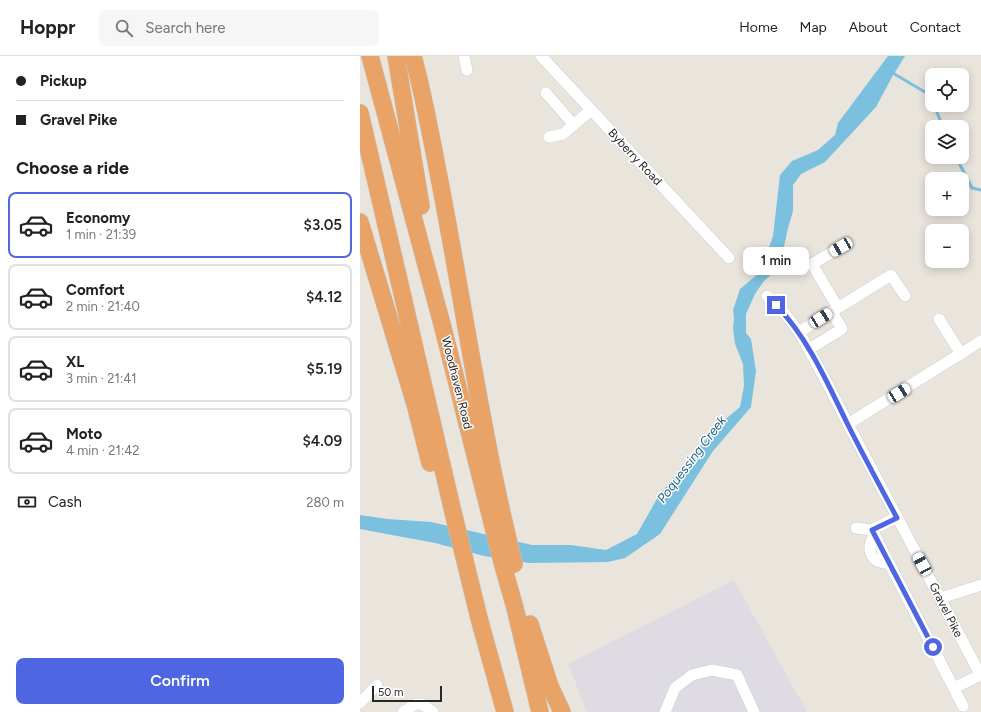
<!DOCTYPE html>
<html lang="en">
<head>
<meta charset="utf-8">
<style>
	:root { --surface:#fff; --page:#f6f6f6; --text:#222; --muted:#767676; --line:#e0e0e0; --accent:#4f66e3 }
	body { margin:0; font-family:Figtree,sans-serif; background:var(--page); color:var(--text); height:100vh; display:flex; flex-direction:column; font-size:15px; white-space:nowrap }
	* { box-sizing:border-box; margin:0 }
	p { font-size:13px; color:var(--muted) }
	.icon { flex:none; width:22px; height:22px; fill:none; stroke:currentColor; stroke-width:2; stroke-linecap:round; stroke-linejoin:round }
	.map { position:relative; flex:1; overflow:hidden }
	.drawer { display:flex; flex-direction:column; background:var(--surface); width:360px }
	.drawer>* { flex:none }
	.hud { display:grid; align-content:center; height:88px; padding:0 16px; background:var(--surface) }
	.tools { position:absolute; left:565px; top:12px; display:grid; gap:8px }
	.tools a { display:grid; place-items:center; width:44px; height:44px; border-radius:8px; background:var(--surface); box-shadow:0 2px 10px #0003; font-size:20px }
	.scale { position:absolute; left:12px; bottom:10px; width:70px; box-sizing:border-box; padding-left:4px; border:2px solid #282828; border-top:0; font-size:11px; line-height:14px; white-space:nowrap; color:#282828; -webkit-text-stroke:3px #fff; paint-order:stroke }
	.end { position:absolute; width:18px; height:18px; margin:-9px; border:5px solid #4f66e3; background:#fff; box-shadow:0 0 0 2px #fff }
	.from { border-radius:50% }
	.bubble { position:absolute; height:28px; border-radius:8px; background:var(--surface); box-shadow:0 2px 10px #0003; font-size:13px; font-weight:600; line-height:28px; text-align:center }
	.car { position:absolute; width:12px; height:24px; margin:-12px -6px; border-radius:5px; box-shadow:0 0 3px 1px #0007; background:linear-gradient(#fff 24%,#345 0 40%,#fff 0 76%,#345 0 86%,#fff 0) }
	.hud b { display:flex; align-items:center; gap:14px; height:38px; font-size:15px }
	.hud b+b { border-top:1px solid var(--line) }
	.hud i { width:10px; height:10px; background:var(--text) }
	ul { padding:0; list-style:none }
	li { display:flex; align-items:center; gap:12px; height:66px; margin:0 8px 6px; padding:0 8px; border:2px solid var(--line); border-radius:8px }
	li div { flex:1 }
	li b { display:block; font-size:15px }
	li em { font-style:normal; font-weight:600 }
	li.active { border-color:var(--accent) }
	li>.icon { width:36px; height:36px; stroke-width:1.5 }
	h2 { padding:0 16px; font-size:18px; line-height:48px }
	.pay { display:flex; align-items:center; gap:10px; height:44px; padding:0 16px; font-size:15px }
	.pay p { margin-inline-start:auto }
	.button { display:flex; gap:8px; margin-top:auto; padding:8px 16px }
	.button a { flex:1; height:46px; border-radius:8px; background:var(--accent); color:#fff; font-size:16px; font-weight:600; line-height:46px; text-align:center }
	header { display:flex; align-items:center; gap:24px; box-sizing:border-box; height:56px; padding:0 20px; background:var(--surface); border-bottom:1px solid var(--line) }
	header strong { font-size:19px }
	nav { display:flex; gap:22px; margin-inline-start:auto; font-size:14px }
	.search { width:280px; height:36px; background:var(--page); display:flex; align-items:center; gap:10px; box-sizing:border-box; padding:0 14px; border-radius:8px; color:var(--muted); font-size:15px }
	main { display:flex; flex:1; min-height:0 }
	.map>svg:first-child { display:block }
</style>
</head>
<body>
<header>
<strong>Hoppr</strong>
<div class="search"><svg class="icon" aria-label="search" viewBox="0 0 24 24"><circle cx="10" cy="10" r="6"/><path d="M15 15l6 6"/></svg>Search here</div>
<nav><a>Home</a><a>Map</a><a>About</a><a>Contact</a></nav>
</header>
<main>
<section class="drawer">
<div class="hud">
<b><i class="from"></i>Pickup</b>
<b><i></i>Gravel Pike</b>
</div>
<h2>Choose a ride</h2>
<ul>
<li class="active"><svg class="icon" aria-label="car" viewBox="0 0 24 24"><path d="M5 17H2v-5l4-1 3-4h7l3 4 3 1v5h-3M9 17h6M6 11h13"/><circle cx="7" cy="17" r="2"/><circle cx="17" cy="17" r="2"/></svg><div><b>Economy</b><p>1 min · 21:39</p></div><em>$3.05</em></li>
<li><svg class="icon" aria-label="car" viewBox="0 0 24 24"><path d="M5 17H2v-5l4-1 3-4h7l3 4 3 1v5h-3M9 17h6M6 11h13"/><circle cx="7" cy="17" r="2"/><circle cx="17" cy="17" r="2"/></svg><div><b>Comfort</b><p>2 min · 21:40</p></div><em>$4.12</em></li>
<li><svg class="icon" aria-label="car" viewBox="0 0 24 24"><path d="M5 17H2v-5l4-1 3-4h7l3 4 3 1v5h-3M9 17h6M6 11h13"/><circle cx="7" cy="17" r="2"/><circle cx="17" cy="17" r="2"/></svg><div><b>XL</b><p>3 min · 21:41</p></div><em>$5.19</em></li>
<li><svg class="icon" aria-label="car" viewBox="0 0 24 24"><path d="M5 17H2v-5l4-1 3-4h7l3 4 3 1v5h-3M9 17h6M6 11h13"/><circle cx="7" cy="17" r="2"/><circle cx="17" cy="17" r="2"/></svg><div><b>Moto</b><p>4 min · 21:42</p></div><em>$4.09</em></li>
</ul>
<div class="pay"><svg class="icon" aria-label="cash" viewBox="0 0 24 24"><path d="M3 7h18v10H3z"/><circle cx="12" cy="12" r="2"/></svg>Cash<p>280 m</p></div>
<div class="button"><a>Confirm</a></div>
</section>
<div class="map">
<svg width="621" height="656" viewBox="0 0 621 656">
	<rect width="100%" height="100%" fill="#e9e4dc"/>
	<path fill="#dedce2" d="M 374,524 L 447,656 L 227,656 L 208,608 Z"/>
	<path fill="#7bc1df" d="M 528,0 L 545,0 L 532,21 L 516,51 L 465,106 L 441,118 L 433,129 L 433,155 L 428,172 L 423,195 L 414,216 L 404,225 L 395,238 L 386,258 L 386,277 L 391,283 L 396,315 L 391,351 L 353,395 L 300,478 L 265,502 L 248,506 L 169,507 L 124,500 L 75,487 L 0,473 L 0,459 L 28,463 L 71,466 L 172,489 L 211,489 L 246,494 L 277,478 L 298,441 L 330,401 L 362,366 L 380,351 L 384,330 L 383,308 L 375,288 L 373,272 L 374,262 L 373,254 L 380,233 L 404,213 L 406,200 L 413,180 L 420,119 L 432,105 L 458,94 L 475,79 L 478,67 Z"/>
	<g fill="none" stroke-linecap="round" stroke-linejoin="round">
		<path stroke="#7bc1df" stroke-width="3" d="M 531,16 L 570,39 L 572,44
			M 574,49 L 583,71
			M 596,101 L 612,132 L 621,134"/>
		<g stroke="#cacdd8" stroke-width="12">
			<path id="minor" d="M 104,0 L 107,14
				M 181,0 L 369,202
				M 186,37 L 214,69
				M 189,81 L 203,78 L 231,54
				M 407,240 L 426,259 L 439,276 L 465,323 L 488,368 L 621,620
				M 478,252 L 452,208 L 481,191
				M 579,263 L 601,298
				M 439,276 L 531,219 L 545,240
				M 449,293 L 482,273 L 472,256
				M 488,368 L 621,285
				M 537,461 L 512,474 L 603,650
				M 496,472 L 512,474
				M 515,479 C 504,492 512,509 529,507
				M 581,542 L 621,529
				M 594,632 L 620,619
				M 0,647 L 17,629
				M 43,656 L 56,648 L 62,648 L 73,656
				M 305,656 L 315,632 L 332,619 L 352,614 L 377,619 L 394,656"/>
		</g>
		<g stroke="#c3c3c3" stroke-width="18">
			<path id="highway" d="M 10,0 L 83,272 L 142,506 L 155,552 L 180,656
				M 36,0 L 61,150
				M 53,0 C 64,40 71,81 79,121 C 104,250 122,380 154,508
				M 0,57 L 93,456 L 119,562 L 145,656
				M 0,166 L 55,348 L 70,407
				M 170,568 L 190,630 L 202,656"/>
		</g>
		<use href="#minor" stroke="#fff" stroke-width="11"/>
		<use href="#highway" stroke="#e9a366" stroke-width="17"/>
	</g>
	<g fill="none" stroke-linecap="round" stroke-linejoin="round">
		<path stroke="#4f66e3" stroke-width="5" d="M 416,249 C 448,282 467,326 487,367 C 503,399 520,430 537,462 L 512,474 L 573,591"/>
	</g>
	<g text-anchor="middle" stroke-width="3" stroke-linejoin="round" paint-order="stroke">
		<g font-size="12" fill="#282828" stroke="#fff">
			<text transform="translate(275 101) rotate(47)" y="4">Byberry Road</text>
			<text transform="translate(97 327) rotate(76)" y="4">Woodhaven Road</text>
			<text transform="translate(586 554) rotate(63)" y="4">Gravel Pike</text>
		</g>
		<g font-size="13" font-style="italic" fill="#1e5f87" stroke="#fff">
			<text transform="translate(331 403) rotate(-53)" y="5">Poquessing Creek</text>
		</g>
	</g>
</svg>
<div class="tools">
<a><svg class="icon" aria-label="locate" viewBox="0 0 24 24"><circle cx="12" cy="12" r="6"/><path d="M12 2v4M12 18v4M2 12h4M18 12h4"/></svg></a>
<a><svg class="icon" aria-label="layers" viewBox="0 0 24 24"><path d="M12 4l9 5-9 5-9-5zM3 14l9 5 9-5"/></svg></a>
<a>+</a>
<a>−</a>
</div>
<div class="scale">50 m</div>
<i class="end from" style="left:573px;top:591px"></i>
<i class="end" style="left:416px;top:249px"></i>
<div class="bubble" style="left:383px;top:191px;width:66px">1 min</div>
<i class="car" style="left:481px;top:191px;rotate:240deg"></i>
<i class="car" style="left:461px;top:262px;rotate:58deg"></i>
<i class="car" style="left:539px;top:337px;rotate:58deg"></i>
<i class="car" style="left:562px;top:508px;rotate:331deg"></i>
</div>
</main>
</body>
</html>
